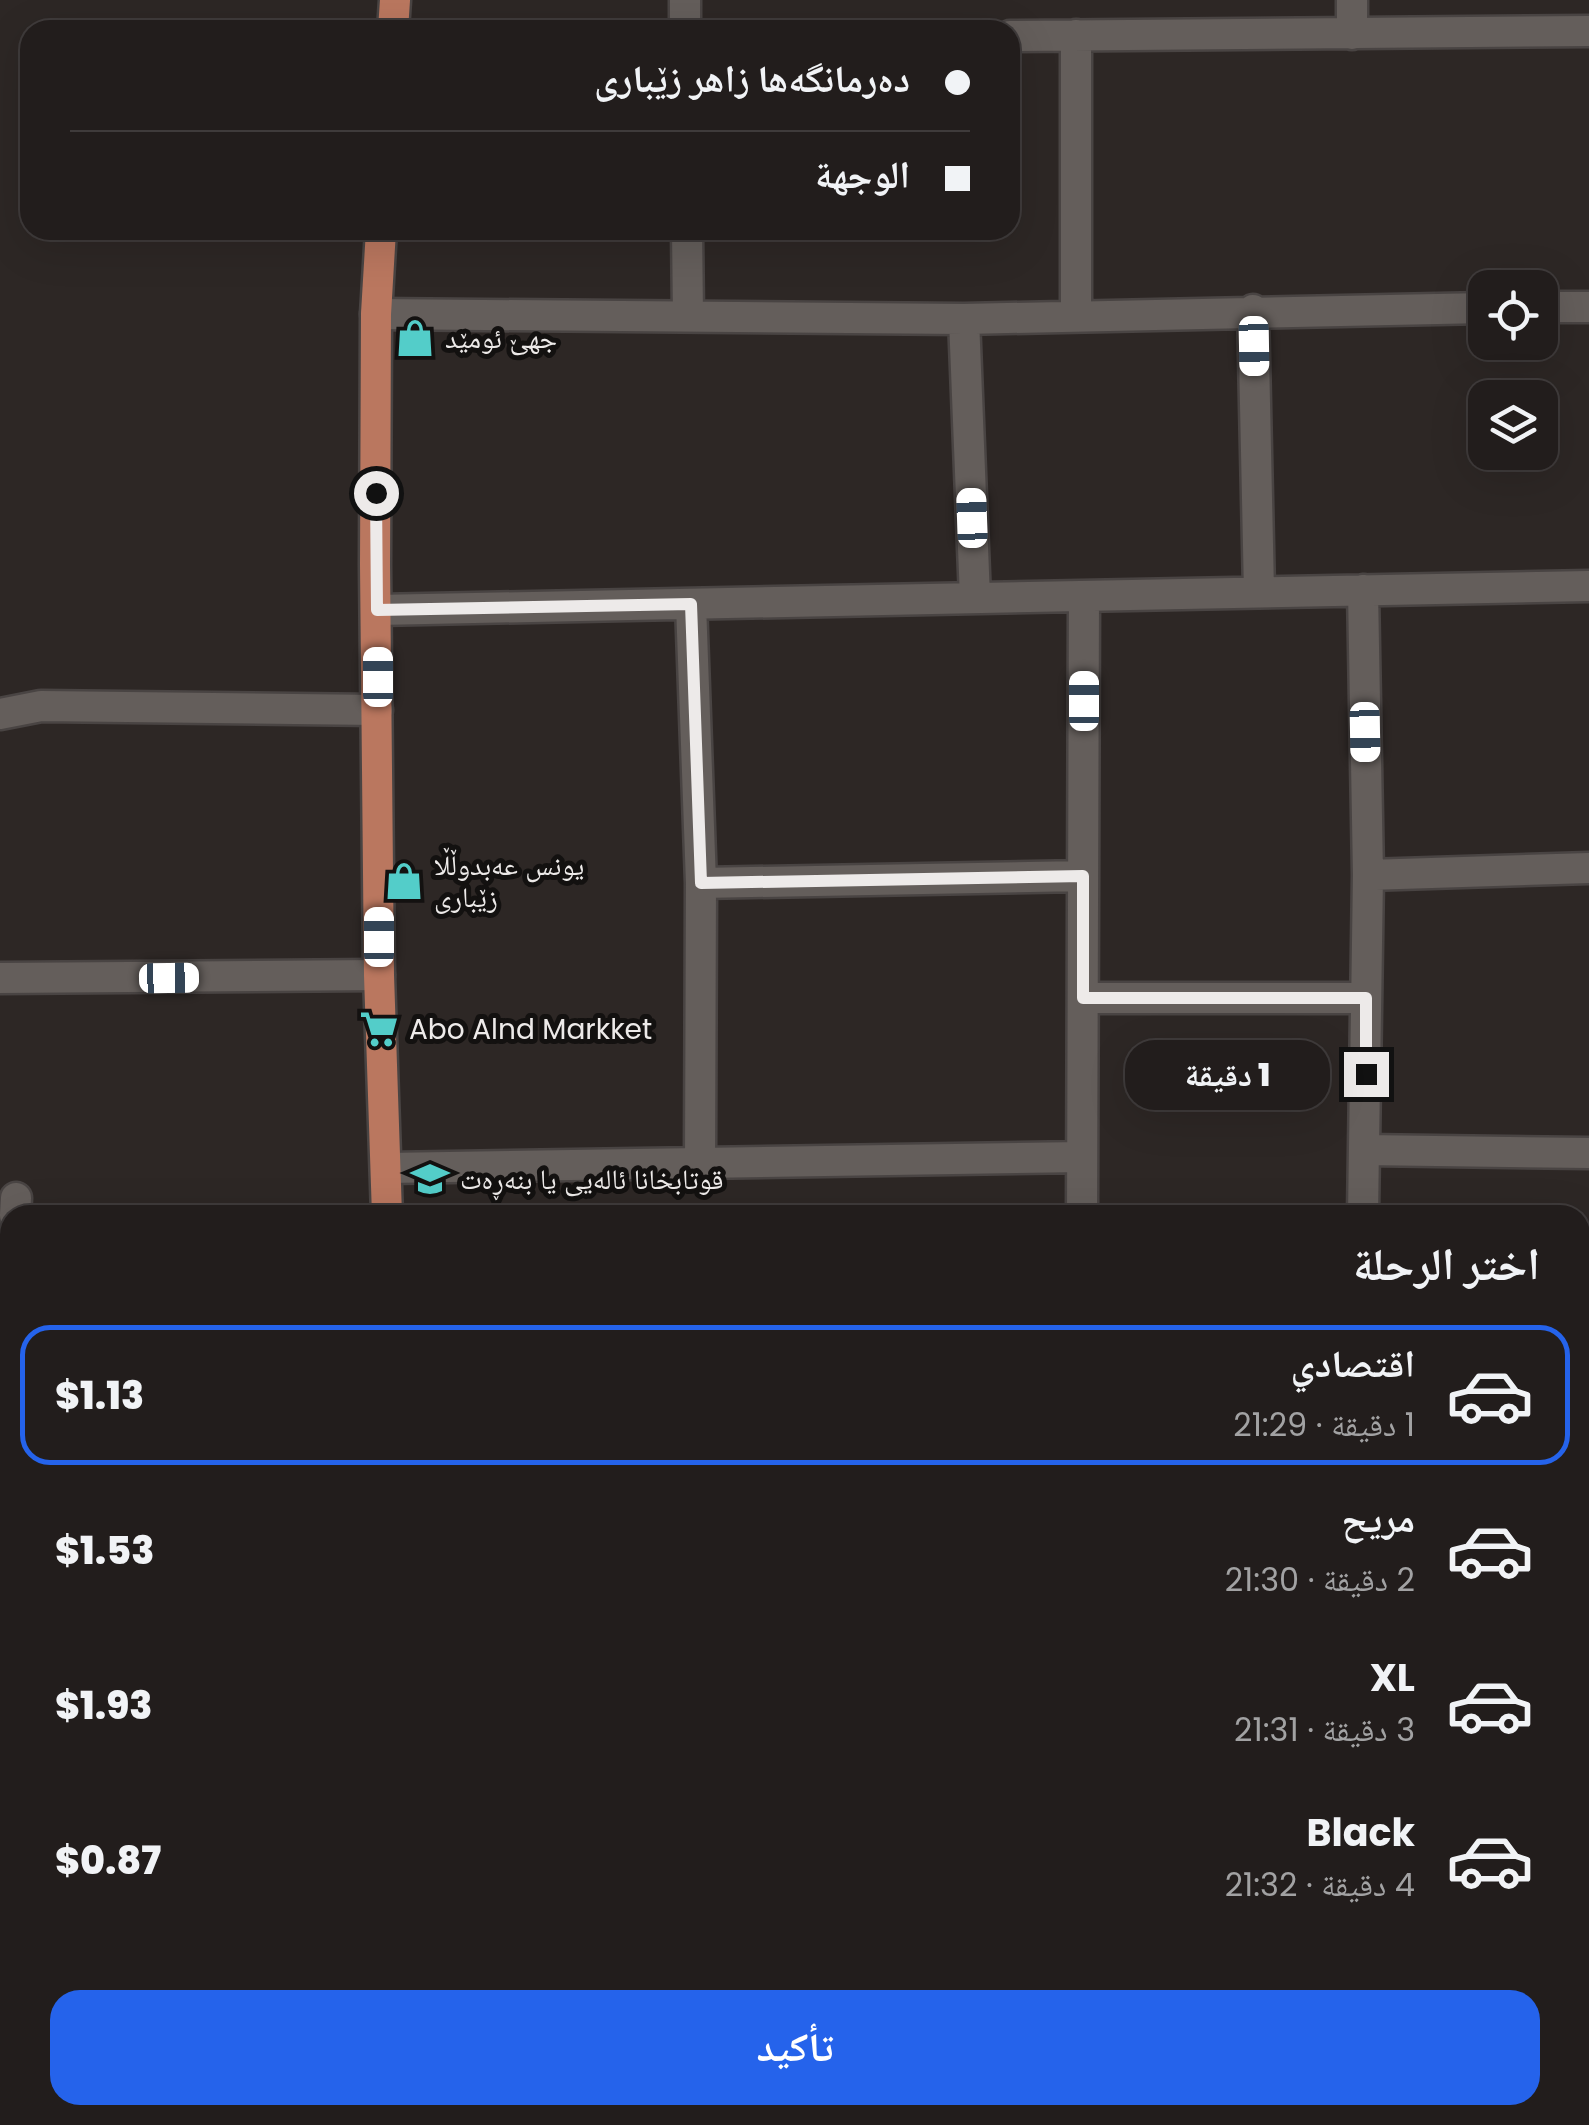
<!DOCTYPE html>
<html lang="ar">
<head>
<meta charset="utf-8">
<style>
	:root { --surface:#221d1c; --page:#2a2625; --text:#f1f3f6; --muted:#a2a2a3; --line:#3f3b3b; --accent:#2563eb }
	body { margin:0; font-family:Poppins,"Noto Naskh Arabic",sans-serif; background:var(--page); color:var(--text); direction:rtl; height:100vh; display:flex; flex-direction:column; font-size:38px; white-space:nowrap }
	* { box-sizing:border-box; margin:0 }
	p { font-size:32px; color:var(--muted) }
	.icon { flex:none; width:55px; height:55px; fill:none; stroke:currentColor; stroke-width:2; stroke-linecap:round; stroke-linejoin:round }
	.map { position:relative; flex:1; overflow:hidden; direction:ltr }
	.details { position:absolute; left:0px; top:1205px; width:1590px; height:920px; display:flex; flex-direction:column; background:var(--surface); border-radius:30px 30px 0 0; box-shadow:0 10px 40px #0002,0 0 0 2px var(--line); direction:rtl }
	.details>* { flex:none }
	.hud { position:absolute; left:20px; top:20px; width:1000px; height:220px; border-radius:30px; box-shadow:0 10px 40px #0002,0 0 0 2px var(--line); direction:rtl; display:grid; align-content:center; height:220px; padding:0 50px; background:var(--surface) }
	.tools { position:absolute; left:1468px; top:270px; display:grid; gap:20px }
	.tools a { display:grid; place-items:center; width:90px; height:90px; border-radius:20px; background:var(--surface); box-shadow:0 10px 40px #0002,0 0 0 2px var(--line); font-size:50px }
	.end { position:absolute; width:45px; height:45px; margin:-22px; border:12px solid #edeae9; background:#111; box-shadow:0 0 0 5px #111 }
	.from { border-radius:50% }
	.bubble { position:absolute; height:70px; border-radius:30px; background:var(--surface); box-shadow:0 10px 40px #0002,0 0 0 2px var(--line); font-size:32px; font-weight:800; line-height:70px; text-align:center; direction:rtl }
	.car { position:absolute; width:30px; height:60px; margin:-30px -15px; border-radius:12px; box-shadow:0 0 8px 2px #0007; background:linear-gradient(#fff 24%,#345 0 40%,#fff 0 76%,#345 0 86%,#fff 0) }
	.hud b { display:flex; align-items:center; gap:35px; height:95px; font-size:38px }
	.hud b+b { border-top:2px solid var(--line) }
	.hud i { width:25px; height:25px; background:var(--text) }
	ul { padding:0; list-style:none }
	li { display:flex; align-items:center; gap:30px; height:140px; margin:0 20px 15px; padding:0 30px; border:5px solid transparent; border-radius:30px }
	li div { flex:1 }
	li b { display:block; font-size:38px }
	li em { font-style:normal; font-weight:800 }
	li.current { border-color:var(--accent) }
	li>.icon { width:90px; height:90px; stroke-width:1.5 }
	h2 { padding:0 50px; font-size:45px; line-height:120px }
	.cta { display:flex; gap:20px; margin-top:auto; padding:20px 50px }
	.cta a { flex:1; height:115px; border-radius:30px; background:var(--accent); color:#fff; font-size:40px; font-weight:800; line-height:115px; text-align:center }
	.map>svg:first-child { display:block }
</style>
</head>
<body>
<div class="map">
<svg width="1589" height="2125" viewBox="0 0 1589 2125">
	<rect width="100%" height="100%" fill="#2d2725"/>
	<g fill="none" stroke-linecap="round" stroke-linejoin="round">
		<g stroke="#494443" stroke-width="35">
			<path id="minor" d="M 685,0 L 685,30
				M 1352,0 L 1352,34
				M 1076,35 L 1076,316
				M 1010,36 L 1589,31
				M 687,230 L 688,315
				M 1540,307 L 1589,307
				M 1253,310 L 1259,592
				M 376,314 L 964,319 L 1485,308
				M 964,319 L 975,598
				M 1363,590 L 1368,875 L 1363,1215
				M 691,604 L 701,883 L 700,1164
				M 377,610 L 1589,586
				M 0,714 L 41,706 L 377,710
				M 1368,875 L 1589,868
				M 701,883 L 1083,876
				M 0,978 L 379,975
				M 1083,998 L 1366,998
				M 1365,1150 L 1589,1153
				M 387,1168 L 1082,1157
				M 15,1215 L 16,1198
				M 1082,1215 L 1084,596
				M 0,1375 L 10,1375
				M 1580,1407 L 1589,1407
				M 1580,1715 L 1589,1713
				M 0,2023 L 10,2025
				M 779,2115 L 779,2125
				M 1118,2115 L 1118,2125
				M 1446,2125 L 1446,2115"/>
		</g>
		<g stroke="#494443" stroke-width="35">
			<path id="major" d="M 393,30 L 395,0
				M 381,230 L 376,314 L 375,565 L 379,975 L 387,1215
				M 385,2115 L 385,2125"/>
		</g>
		<use href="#minor" stroke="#645e5b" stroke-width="30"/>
		<use href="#major" stroke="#ba775f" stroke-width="30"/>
	</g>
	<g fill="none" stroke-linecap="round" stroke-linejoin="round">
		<path stroke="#edeae9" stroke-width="12" d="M 376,493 L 377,610 L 691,604 L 701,883 L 1083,876 L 1083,998 L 1366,998 L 1366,1074"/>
	</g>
	<defs>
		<g id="shop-bare" transform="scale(3)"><path d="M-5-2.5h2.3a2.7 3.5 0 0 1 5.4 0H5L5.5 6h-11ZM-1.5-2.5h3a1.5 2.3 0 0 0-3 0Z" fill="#53cdc9" stroke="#131110" stroke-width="2.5" paint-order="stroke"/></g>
		<g id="supermarket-bare" transform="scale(3)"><path d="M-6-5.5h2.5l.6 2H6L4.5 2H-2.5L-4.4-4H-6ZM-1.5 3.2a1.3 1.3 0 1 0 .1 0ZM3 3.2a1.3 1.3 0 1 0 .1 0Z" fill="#53cdc9" stroke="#131110" stroke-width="2.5" paint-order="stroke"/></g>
		<g id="school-bare" transform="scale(3)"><path d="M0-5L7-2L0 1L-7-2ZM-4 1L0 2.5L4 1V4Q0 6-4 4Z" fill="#53cdc9" stroke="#131110" stroke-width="2.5" paint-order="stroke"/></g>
	</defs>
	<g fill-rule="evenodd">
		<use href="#shop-bare" x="415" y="338"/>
		<use href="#shop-bare" x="404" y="881"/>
		<use href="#supermarket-bare" x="379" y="1029"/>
		<use href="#school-bare" x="430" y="1179"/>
	</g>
	<g text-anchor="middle" stroke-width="10" stroke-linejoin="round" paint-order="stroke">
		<g font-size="28" fill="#edeae9" stroke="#131110" text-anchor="start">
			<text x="445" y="348">جھێ ئومێد</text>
			<text x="434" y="875">یونس عەبدوڵڵا<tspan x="434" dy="32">زێباری</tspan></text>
			<text x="409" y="1039">Abo Alnd Markket</text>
			<text x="460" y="1189">قوتابخانا ئالەیی یا بنەڕەت</text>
		</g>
	</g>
</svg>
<div class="tools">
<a><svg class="icon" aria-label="locate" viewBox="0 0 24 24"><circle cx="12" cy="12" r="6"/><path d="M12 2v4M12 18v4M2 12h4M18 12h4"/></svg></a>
<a><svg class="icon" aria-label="layers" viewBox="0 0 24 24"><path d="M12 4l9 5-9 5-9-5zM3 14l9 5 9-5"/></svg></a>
</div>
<i class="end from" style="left:376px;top:493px"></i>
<i class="end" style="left:1366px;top:1074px"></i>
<div class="bubble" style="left:1125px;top:1040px;width:205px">1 دقيقة</div>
<i class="car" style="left:1254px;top:346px;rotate:179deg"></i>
<i class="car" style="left:972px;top:518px;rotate:358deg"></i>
<i class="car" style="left:378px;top:677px;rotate:0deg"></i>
<i class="car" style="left:1084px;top:701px;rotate:0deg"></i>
<i class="car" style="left:1365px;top:732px;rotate:179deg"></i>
<i class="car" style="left:379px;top:937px;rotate:0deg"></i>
<i class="car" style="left:169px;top:978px;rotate:89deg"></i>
<div class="hud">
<b><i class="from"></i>دەرمانگەھا زاهر زێباری</b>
<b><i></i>الوجهة</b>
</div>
<section class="details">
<h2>اختر الرحلة</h2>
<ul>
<li class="current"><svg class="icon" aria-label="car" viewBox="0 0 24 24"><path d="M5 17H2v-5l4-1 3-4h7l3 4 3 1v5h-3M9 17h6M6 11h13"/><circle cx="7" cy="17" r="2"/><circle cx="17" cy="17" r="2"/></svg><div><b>اقتصادي</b><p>1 دقيقة · 21:29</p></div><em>$1.13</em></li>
<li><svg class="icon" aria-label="car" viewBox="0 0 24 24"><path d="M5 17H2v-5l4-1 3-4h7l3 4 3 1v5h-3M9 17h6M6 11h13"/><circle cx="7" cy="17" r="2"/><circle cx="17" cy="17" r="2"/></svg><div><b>مريح</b><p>2 دقيقة · 21:30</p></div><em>$1.53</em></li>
<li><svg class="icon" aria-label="car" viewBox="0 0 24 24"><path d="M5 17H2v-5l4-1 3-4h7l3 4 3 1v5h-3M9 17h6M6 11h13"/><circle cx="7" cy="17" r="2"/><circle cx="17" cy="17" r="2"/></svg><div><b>XL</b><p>3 دقيقة · 21:31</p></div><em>$1.93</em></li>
<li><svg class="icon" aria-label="car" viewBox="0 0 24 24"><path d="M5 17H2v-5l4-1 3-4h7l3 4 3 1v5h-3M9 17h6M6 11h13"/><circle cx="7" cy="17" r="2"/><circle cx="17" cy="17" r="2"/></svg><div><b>Black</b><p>4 دقيقة · 21:32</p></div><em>$0.87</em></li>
</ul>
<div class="cta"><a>تأكيد</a></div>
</section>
</div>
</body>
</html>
